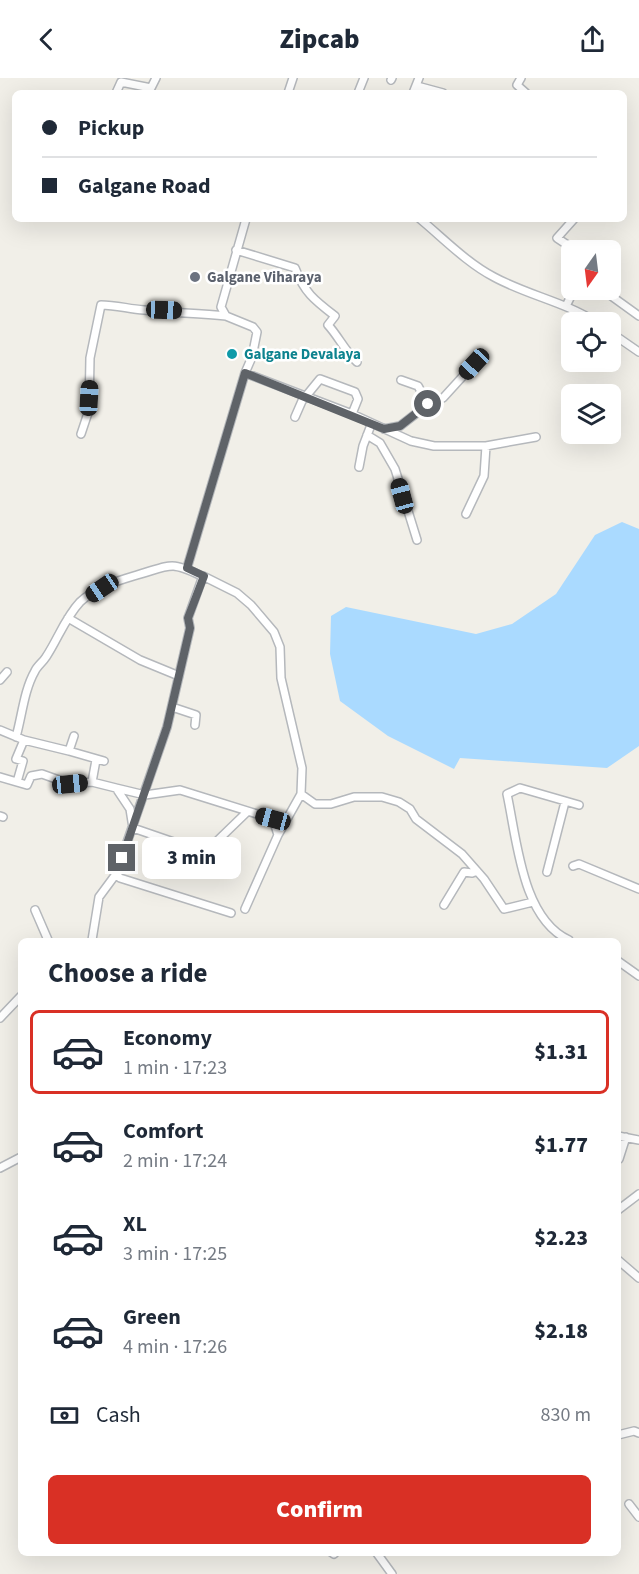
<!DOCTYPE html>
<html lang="en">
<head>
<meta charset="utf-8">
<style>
	:root { --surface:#fff; --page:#f2f2f3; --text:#1f2937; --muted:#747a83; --line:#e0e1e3; --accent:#d93025 }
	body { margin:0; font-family:"Source Sans 3",sans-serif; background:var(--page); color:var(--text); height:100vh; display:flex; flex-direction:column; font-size:22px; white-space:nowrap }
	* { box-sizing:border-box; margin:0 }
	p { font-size:20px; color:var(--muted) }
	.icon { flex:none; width:33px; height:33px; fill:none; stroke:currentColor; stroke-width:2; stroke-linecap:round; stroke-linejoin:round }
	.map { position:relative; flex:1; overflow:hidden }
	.panel { position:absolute; left:18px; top:860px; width:603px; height:618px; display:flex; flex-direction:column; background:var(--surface); border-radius:9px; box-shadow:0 6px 24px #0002 }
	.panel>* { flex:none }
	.banner { position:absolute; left:12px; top:12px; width:615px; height:132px; border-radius:9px; box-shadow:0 6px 24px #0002; display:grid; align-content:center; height:132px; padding:0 30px; background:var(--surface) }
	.needle { width:39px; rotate:194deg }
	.fabs { position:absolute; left:561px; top:162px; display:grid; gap:12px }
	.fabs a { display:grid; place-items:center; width:60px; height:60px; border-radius:9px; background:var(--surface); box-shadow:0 6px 24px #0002; font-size:30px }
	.end { position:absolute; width:27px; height:27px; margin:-14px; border:8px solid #5f6368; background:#fff; box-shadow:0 0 0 3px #fff }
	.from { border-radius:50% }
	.bubble { position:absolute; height:42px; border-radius:9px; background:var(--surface); box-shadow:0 6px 24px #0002; font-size:20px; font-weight:800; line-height:42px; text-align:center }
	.car { position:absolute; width:18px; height:36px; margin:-18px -9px; border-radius:8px; box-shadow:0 0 4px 2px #0007; background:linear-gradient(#222 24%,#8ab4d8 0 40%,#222 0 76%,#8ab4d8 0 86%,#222 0) }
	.banner b { display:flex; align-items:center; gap:21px; height:57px; font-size:22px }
	.banner b+b { border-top:2px solid var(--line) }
	.banner i { width:15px; height:15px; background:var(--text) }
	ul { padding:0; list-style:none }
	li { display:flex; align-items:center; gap:18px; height:84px; margin:0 12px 9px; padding:0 18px; border:3px solid transparent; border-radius:9px }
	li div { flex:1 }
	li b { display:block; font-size:22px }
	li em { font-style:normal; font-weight:800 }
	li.current { border-color:var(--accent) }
	li>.icon { width:54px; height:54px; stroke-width:1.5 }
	h2 { padding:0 30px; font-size:27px; line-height:72px }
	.pay { display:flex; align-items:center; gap:15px; height:66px; padding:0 30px; font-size:22px }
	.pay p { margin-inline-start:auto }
	.cta { display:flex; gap:12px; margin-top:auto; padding:12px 30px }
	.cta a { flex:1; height:69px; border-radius:9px; background:var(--accent); color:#fff; font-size:24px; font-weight:800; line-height:69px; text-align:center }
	header { display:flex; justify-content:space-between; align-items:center; height:78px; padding:0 30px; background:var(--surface); font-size:27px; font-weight:800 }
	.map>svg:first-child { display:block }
</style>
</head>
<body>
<header><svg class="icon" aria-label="back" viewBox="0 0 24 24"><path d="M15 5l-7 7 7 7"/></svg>Zipcab<svg class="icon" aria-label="share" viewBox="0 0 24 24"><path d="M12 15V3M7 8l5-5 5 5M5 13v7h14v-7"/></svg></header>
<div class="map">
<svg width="639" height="1496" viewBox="0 0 639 1496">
	<rect width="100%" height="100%" fill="#f1efe8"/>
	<path fill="#aadaff" d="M 622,444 L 639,451 L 639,668 L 607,690 L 460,680 L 454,691 L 388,658 L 340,623 L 330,576 L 331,538 L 346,529 L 476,556 L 512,546 L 556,516 L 595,457 Z"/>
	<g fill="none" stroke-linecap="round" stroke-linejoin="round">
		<g stroke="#b5b8bc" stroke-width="10">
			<path id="minor" d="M 521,0 L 517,7 L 526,15
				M 391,2 L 392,0
				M 417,8 L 443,15
				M 116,15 L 121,4 L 151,10 L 156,0
				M 288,15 L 293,0
				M 358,15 L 364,0
				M 413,15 L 419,0
				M 420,141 C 443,160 467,185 494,199 C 527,217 565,224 596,244
				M 574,141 L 557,160 L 575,172
				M 236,172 L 295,190 C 304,214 314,222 335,238 L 328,247 C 339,259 344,272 357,284
				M 603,212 L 639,238
				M 566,228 L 574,212
				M 610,254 L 639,274
				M 245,295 L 352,336 L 411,363 L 434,368 L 486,368 L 536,359
				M 401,302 L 418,308 L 428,326
				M 295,339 L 302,323 L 320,301 L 355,314 L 358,321 L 352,336
				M 384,351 L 400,348 L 435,321 L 443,320 L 474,286
				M 81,356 L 89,332 L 90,280 L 101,227 C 116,227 129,231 144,232 C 171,235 198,235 226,238
				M 367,357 L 380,365 L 395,391 L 417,462
				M 359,389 L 363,368 L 371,347
				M 466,436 L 484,398 L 486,368
				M 187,490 L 245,295 L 252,279 L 257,254 L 253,249 L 226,238 L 221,229 L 246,141
				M 68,540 L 140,582 L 179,598
				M 0,602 L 7,594
				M 172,629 L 196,637 L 195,647
				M 0,652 L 24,662 L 16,681 L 23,683 L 17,704
				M 16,659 C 22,638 24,612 35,593 C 37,588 43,584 46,579 C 58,561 65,540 80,524 C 96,509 117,503 137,497 C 172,487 170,482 206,500
				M 24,662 L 69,673 L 74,658
				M 69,673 L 104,683
				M 0,699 L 27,707 L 31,698 L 42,696 L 70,706 L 92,704 L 116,710 L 130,731 L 133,750 L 194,771
				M 92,704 L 96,682
				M 116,710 L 145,717 L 180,712 L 273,741 L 278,757 L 245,831
				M 0,738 L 3,739
				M 278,757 L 301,716
				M 216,764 L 247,734
				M 573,788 L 579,786 L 639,811
				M 547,794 L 565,724
				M 116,796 L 120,800 L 231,835
				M 444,827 L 464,794 L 472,795 L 477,793
				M 35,832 L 48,862
				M 92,862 L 99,819 L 116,796 L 167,649 L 190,550 L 188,540 L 203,498 L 237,515 L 251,527 L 274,554 L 280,569 L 281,600 L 302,690 L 301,716 L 315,726 L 331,726 L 354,719 L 382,719 L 399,724 L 410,731 L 416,741 L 462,776 L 484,801 L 504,831 L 533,824
				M 569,862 C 522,841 517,762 507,716 L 520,710 L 579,727
				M 618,883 L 639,898
				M 0,940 L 21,918
				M 618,1058 L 639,1062
				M 619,1081 L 626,1059
				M 0,1090 L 21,1079
				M 618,1132 L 639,1116
				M 618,1182 L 639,1200
				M 618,1357 L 634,1353 L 639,1355
				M 629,1426 L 639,1439
				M 331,1474 L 334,1476 L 336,1474
				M 376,1474 L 392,1496"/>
		</g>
		<use href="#minor" stroke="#fff" stroke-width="7"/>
	</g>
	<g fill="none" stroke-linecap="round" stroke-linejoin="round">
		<path stroke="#5f6368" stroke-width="8" d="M 122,780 L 167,649 L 190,550 L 188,540 L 204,498 L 187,490 L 245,295 L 384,351 L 400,348 L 428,326"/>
	</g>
	<circle fill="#6b7280" stroke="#fff" stroke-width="2" cx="195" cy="199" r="6"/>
	<circle fill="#0f9aa8" stroke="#fff" stroke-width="2" cx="232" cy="276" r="6"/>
	<g text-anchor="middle" stroke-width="5" stroke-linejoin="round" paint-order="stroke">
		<g font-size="15" font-weight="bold" fill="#5b616d" stroke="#fff" text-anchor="start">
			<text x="207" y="204">Galgane Viharaya</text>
		</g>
		<g font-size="15" font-weight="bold" fill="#0d838f" stroke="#fff" text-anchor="start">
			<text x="244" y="281">Galgane Devalaya</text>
		</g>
	</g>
</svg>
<div class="fabs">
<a><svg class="needle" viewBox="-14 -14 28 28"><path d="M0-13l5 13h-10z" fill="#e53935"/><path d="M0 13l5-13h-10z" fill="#747a83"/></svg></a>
<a><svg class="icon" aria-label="locate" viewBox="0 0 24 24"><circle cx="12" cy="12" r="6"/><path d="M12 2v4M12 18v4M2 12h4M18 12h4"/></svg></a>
<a><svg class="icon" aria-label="layers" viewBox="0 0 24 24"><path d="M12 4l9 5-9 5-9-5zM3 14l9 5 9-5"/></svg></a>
</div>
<i class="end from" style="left:428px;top:326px"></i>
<i class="end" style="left:122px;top:780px"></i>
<div class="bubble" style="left:142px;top:759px;width:99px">3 min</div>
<i class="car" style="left:164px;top:232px;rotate:92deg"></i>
<i class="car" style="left:474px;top:286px;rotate:223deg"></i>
<i class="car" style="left:89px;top:320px;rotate:3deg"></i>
<i class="car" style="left:402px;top:418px;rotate:345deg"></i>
<i class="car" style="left:102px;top:510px;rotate:236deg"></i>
<i class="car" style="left:70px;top:706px;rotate:84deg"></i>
<i class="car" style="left:273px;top:741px;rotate:285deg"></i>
<div class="banner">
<b><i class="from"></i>Pickup</b>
<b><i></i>Galgane Road</b>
</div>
<section class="panel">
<h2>Choose a ride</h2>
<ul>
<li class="current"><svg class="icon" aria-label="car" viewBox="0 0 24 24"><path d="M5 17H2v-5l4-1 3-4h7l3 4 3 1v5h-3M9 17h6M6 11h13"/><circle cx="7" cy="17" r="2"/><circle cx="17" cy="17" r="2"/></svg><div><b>Economy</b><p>1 min · 17:23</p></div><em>$1.31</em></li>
<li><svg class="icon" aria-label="car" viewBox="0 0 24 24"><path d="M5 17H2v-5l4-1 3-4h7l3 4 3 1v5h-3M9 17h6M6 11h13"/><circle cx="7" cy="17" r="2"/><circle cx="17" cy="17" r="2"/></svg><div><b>Comfort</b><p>2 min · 17:24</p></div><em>$1.77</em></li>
<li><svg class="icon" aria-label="car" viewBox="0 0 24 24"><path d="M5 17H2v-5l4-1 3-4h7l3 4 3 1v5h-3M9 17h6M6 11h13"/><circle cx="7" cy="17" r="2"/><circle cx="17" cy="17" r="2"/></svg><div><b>XL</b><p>3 min · 17:25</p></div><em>$2.23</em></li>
<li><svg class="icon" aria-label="car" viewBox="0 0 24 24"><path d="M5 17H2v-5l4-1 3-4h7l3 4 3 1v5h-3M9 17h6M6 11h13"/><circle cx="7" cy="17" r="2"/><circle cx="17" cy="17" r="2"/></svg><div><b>Green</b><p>4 min · 17:26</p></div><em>$2.18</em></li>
</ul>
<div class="pay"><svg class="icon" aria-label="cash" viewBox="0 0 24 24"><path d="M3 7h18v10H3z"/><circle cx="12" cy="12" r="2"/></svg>Cash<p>830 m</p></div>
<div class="cta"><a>Confirm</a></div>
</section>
</div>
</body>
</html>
